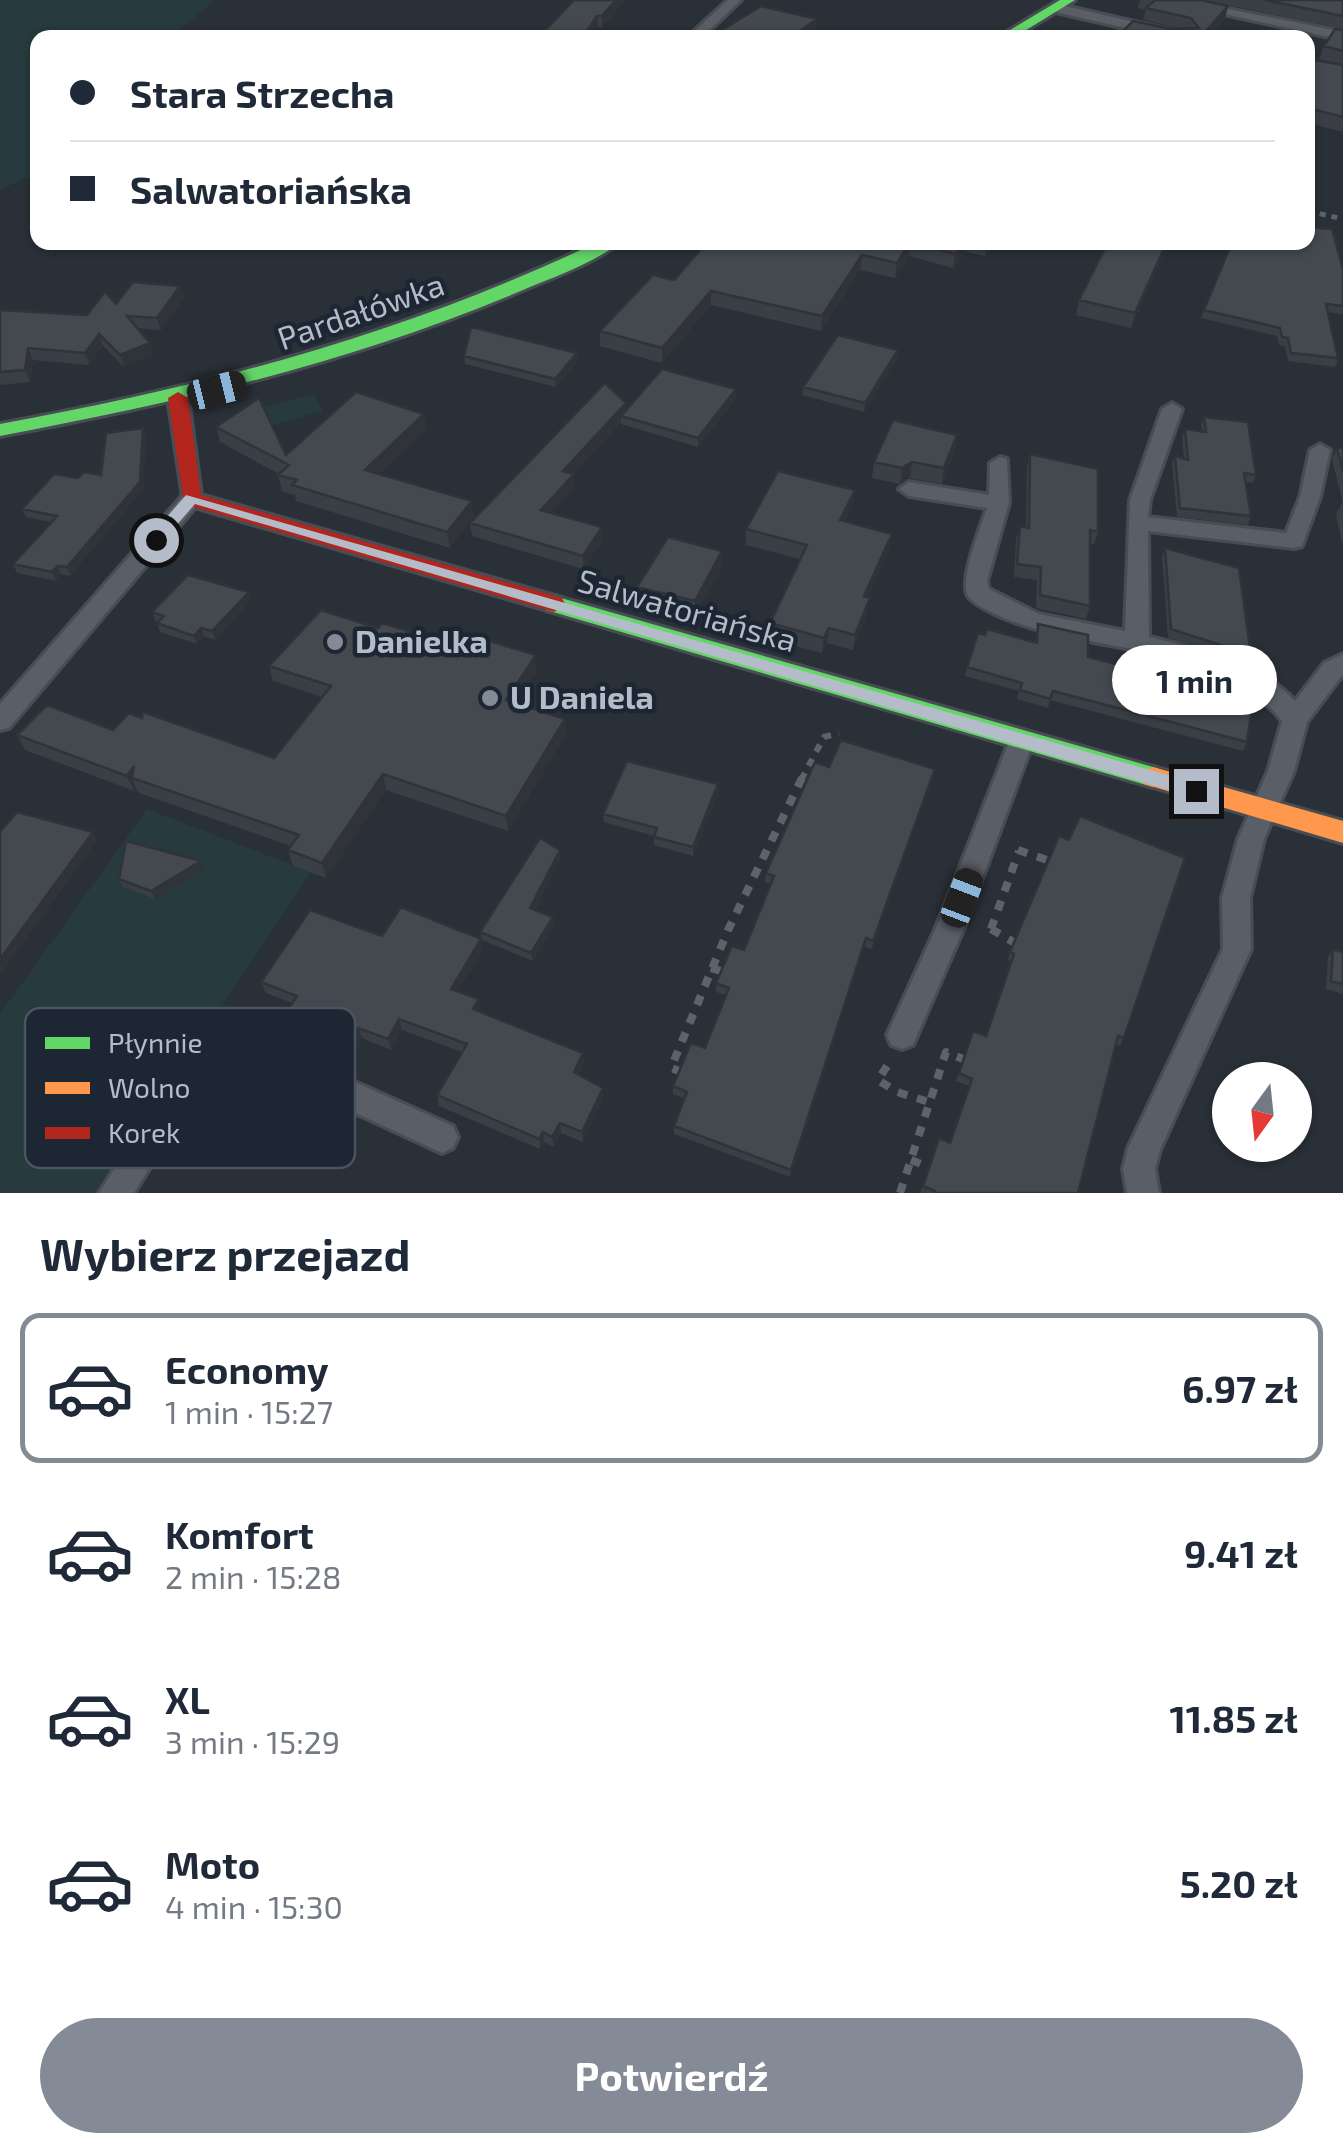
<!DOCTYPE html>
<html lang="pl">
<head>
<meta charset="utf-8">
<style>
	:root { --surface:#fff; --page:#f2f2f3; --text:#1f2937; --muted:#747a83; --line:#e0e1e3; --accent:#848b96 }
	body { margin:0; font-family:"Exo 2",sans-serif; background:var(--page); color:var(--text); height:100vh; display:flex; flex-direction:column; font-size:38px; white-space:nowrap }
	* { box-sizing:border-box; margin:0 }
	p { font-size:32px; color:var(--muted) }
	.icon { flex:none; width:55px; height:55px; fill:none; stroke:currentColor; stroke-width:2; stroke-linecap:round; stroke-linejoin:round }
	.map { position:relative; height:1193px; overflow:hidden }
	.drawer { display:flex; flex-direction:column; background:var(--surface); flex:1 }
	.drawer>* { flex:none }
	.hud { position:absolute; left:30px; top:30px; width:1285px; height:220px; border-radius:20px; box-shadow:0 2px 8px #0004; display:grid; align-content:center; height:220px; padding:0 40px; background:var(--surface) }
	.needle { width:65px; rotate:195deg }
	.controls { position:absolute; left:1212px; top:1062px; display:grid; gap:20px }
	.controls a { display:grid; place-items:center; width:100px; height:100px; border-radius:50%; background:var(--surface); box-shadow:0 2px 8px #0004; font-size:50px }
	.end { position:absolute; width:45px; height:45px; margin:-22px; border:12px solid #b4bcc9; background:#111; box-shadow:0 0 0 5px #111 }
	.from { border-radius:50% }
	.bubble { position:absolute; height:70px; border-radius:35px; background:var(--surface); box-shadow:0 2px 8px #0004; font-size:32px; font-weight:700; line-height:70px; text-align:center }
	.car { position:absolute; width:30px; height:60px; margin:-30px -15px; border-radius:12px; box-shadow:0 0 8px 2px #0007; background:linear-gradient(#222 24%,#8ab4d8 0 40%,#222 0 76%,#8ab4d8 0 86%,#222 0) }
	.hud b { display:flex; align-items:center; gap:35px; height:95px; font-size:38px }
	.hud b+b { border-top:2px solid var(--line) }
	.hud i { width:25px; height:25px; background:var(--text) }
	ul { padding:0; list-style:none }
	li { display:flex; align-items:center; gap:30px; height:150px; margin:0 20px 15px; padding:0 20px; border:5px solid transparent; border-radius:20px }
	li div { flex:1 }
	li b { display:block; font-size:38px }
	li em { font-style:normal; font-weight:700 }
	li.active { border-color:var(--accent) }
	li>.icon { width:90px; height:90px; stroke-width:1.5 }
	h2 { padding:0 40px; font-size:45px; line-height:120px }
	.cta { display:flex; gap:20px; margin-top:auto; padding:20px 40px }
	.cta a { flex:1; height:115px; border-radius:60px; background:var(--accent); color:#fff; font-size:40px; font-weight:700; line-height:115px; text-align:center }
	.map>svg:first-child { display:block }
</style>
</head>
<body>
<div class="map">
<svg width="1343" height="1193" viewBox="0 0 1343 1193">
	<rect width="100%" height="100%" fill="#2a3038"/>
	<path fill="#273a3e" d="M 0,0 L 215,0 L 172,37 L 38,38 L 37,178 L 26,178 L 0,190 Z
		M 314,394 L 323,411 L 238,434 L 240,413 Z
		M 147,809 L 311,872 L 98,1193 L 0,1193 L 0,1014 Z"/>
	<g fill="none" stroke-linecap="round" stroke-linejoin="round">
		<g stroke="#484c53" stroke-width="6">
			<path id="lane" d="M 728,0 L 741,0 L 701,38 L 687,38 Z
				M 1160,0 L 1184,0 L 1343,32 L 1343,40 Z
				M 1056,4 L 1187,34 L 1193,38 L 1168,38 L 1052,11 L 1052,5 Z
				M 1172,403 L 1182,409 L 1150,500 L 1148,517 L 1286,533 L 1300,497 L 1310,450 L 1320,444 L 1330,450 L 1320,497 L 1302,546 L 1294,548 L 1148,531 L 1149,637 C 1198,649 1259,662 1295,701 L 1324,663 L 1343,654 L 1343,674 L 1307,722 L 1294,771 L 1264,839 L 1250,898 L 1251,949 L 1160,1150 L 1155,1169 L 1159,1193 L 1127,1193 L 1123,1169 L 1128,1148 L 1223,949 L 1222,898 L 1238,839 L 1268,771 L 1282,721 C 1217,638 1081,656 993,613 C 985,609 973,603 968,596 C 959,580 981,526 987,508 L 909,496 L 899,489 L 909,482 L 989,495 L 990,463 L 1000,457 L 1007,459 L 1009,503 L 987,581 L 989,589 L 1039,614 L 1125,631 L 1130,500 L 1162,409 Z
				M 191,492 L 198,494 L 201,499 L 198,504 L 9,728 L 0,730 L 0,704 L 184,494 Z
				M 1021,732 L 1030,735 L 1033,742 L 963,930 L 913,1045 L 902,1049 L 891,1045 L 887,1035 L 935,930 L 1009,742 L 1012,735 Z
				M 239,1030 L 453,1126 L 458,1137 L 453,1148 L 442,1153 L 431,1148 L 239,1059 L 208,1075 L 134,1193 L 99,1193 L 186,1055 Z"/>
		</g>
		<g stroke="#484c53" stroke-width="6">
			<path id="fast" d="M 1060,0 L 1075,0 L 1013,38 L 997,38 Z
				M 598,242 L 620,242 C 594,264 543,281 511,295 C 346,364 175,403 0,436 L 0,424 C 213,385 401,335 598,242 Z
				M 554,596 L 1153,767 L 1162,770 L 1166,777 L 1162,784 L 1153,787 L 546,610 L 543,604 Z"/>
		</g>
		<g stroke="#484c53" stroke-width="6">
			<path id="slow" d="M 1153,767 L 1343,821 L 1343,843 L 1144,784 L 1140,777 L 1144,770 Z"/>
		</g>
		<g stroke="#484c53" stroke-width="6">
			<path id="jam" d="M 178,392 L 188,398 L 201,495 L 562,598 L 565,604 L 554,612 L 184,504 L 168,398 Z"/>
		</g>
		<path stroke="#5d636a" stroke-width="5" stroke-dasharray="6 6" stroke-linecap="butt" d="M 1308,211 L 1343,219"/>
		<path stroke="#5d636a" stroke-width="6" stroke-dasharray="8 8" stroke-linecap="butt" d="M 801,780 L 824,737 L 839,733"/>
		<path stroke="#5d636a" stroke-width="8" stroke-dasharray="10 10" stroke-linecap="butt" d="M 1018,850 L 1050,861
			M 991,929 L 1019,851
			M 991,929 L 1015,943
			M 711,968 L 721,971
			M 887,1066 L 878,1080 L 897,1092 L 929,1102
			M 682,1072 L 671,1068 L 728,930 L 802,778
			M 911,1160 L 929,1167
			M 900,1193 L 946,1052 L 963,1059"/>
		<use href="#lane" fill="#5a5e66" fill-rule="evenodd"/>
		<use href="#fast" fill="#63d668" fill-rule="evenodd"/>
		<use href="#slow" fill="#ff974d" fill-rule="evenodd"/>
		<use href="#jam" fill="#b3261e" fill-rule="evenodd"/>
	</g>
	<path fill="#3a3f45" d="M 574,0 L 626,0 L 602,28 L 598,27 Z
		M 1140,0 L 1201,0 L 1228,6 L 1225,18 L 1208,38 L 1116,38 L 1181,29 L 1143,20 L 1146,10 L 1138,8 Z
		M 1203,0 L 1343,0 L 1343,29 Z
		M 1343,30 L 1343,132 L 1308,123 L 1308,71 L 1342,65 L 1319,59 L 1324,46 Z
		M 707,242 L 996,242 L 985,256 L 966,252 L 953,268 L 909,256 L 895,278 L 860,270 L 821,331 L 711,305 L 662,363 L 600,346 L 600,331 L 674,280 Z
		M 1108,242 L 1169,242 L 1131,328 L 1076,315 L 1079,300 Z
		M 1343,269 L 1343,314 L 1328,312 L 1338,358 L 1335,367 L 1288,361 L 1285,346 L 1279,345 L 1277,336 L 1201,318 L 1204,310 Z
		M 180,286 L 184,298 L 161,330 L 137,328 L 154,355 L 124,367 L 103,346 L 89,365 L 33,360 L 30,382 L 0,385 L 0,310 L 87,315 L 116,304 Z
		M 898,350 L 897,358 L 864,412 L 802,395 L 803,387 Z
		M 464,356 L 578,361 L 556,387 L 465,364 Z
		M 736,389 L 736,398 L 698,447 L 621,424 L 621,422 L 573,474 L 575,487 L 551,513 L 603,540 L 583,569 L 472,536 L 470,523 L 627,409 Z
		M 424,414 L 426,429 L 380,474 L 474,517 L 450,548 L 296,501 L 295,495 L 282,491 L 278,475 L 279,474 L 220,442 L 216,427 L 286,455 Z
		M 1204,417 L 1256,475 L 1253,483 L 1246,482 L 1251,516 L 1248,525 L 1177,517 L 1172,464 L 1175,456 L 1184,459 L 1182,437 L 1185,429 L 1202,431 L 1201,425 Z
		M 957,435 L 955,451 L 942,484 L 910,478 L 900,484 L 872,478 L 874,462 Z
		M 146,436 L 143,490 L 70,576 L 61,574 L 56,581 L 17,573 L 13,564 L 51,522 L 26,517 L 22,509 L 101,475 Z
		M 1337,448 L 1343,448 L 1343,503 L 1332,459 Z
		M 1030,454 L 1098,532 L 1094,545 L 1090,544 L 1090,606 L 1086,619 L 1036,608 L 1037,580 L 1014,577 L 1016,539 L 1020,526 L 1026,527 L 1027,467 Z
		M 855,490 L 853,506 L 845,522 L 889,549 L 868,598 L 867,614 L 853,650 L 827,643 L 822,653 L 768,639 L 770,623 L 800,559 L 746,545 L 746,529 Z
		M 1342,503 L 1343,503 L 1343,547 L 1336,514 Z
		M 1165,548 L 1251,655 L 1247,663 L 1168,638 L 1162,557 Z
		M 722,551 L 722,568 L 694,618 L 638,604 L 637,587 Z
		M 251,600 L 215,640 L 204,636 L 197,644 L 160,632 L 157,623 L 158,622 L 155,621 L 152,612 Z
		M 1038,624 L 1088,657 L 1161,676 L 1167,652 L 1247,742 L 1243,751 L 1050,700 L 1048,708 L 1017,699 L 1019,691 L 965,676 L 967,667 L 985,635 L 1035,642 Z
		M 378,628 L 537,671 L 516,703 L 565,719 L 566,734 L 508,831 L 386,790 L 326,878 L 293,866 L 288,850 L 291,846 L 139,793 L 136,788 L 134,791 L 25,750 L 17,735 L 113,730 L 142,718 L 274,758 L 322,697 L 273,681 L 269,666 Z
		M 829,767 L 935,769 L 872,949 L 864,947 L 790,1177 L 674,1134 L 674,1126 L 685,1099 L 673,1094 L 673,1086 L 705,1048 L 726,995 L 716,992 L 716,983 L 744,950 L 771,884 L 765,882 L 766,873 Z
		M 718,784 L 718,793 L 693,856 L 654,845 L 654,836 L 604,822 L 603,814 Z
		M 561,858 L 535,910 L 553,917 L 554,926 L 533,961 L 482,940 L 480,932 Z
		M 201,861 L 204,869 L 155,899 L 123,887 L 119,879 Z
		M 382,936 L 483,950 L 458,991 L 479,999 L 480,1011 L 583,1053 L 584,1064 L 579,1075 L 603,1098 L 583,1142 L 561,1133 L 554,1147 L 544,1142 L 540,1149 L 439,1106 L 437,1095 L 462,1052 L 402,1030 L 391,1050 L 362,1038 L 353,1054 L 287,1028 L 283,1017 L 292,1003 L 266,993 L 261,982 Z
		M 1333,949 L 1343,952 L 1343,994 L 1326,989 L 1328,957 Z
		M 1010,952 L 1124,1038 L 1120,1046 L 1116,1044 L 1078,1193 L 920,1193 L 939,1138 L 950,1143 L 969,1086 L 956,1081 L 966,1051 L 986,1036 L 1011,962 L 1008,960 Z"/>
	<path fill="#303338" d="M 616,0 L 626,0 L 602,28 L 602,16 Z
		M 1228,6 L 1225,18 L 1207,38 L 1200,38 Z
		M 597,16 L 598,27 L 591,38 L 582,38 Z
		M 817,19 L 816,33 L 803,29 Z
		M 911,242 L 909,256 L 895,278 L 897,263 Z
		M 965,242 L 968,242 L 966,252 L 953,268 L 955,254 Z
		M 987,242 L 996,242 L 985,256 Z
		M 1167,242 L 1169,242 L 1131,328 L 1135,313 Z
		M 862,255 L 860,270 L 821,331 L 822,316 Z
		M 180,286 L 184,298 L 161,330 L 157,318 Z
		M 711,291 L 711,305 L 662,363 L 662,348 Z
		M 99,334 L 103,346 L 89,365 L 85,353 Z
		M 150,343 L 154,355 L 124,367 L 120,355 Z
		M 28,348 L 33,360 L 30,382 L 25,370 Z
		M 898,350 L 897,358 L 864,412 L 865,403 Z
		M 577,353 L 578,361 L 556,387 L 555,379 Z
		M 736,389 L 736,398 L 698,447 L 698,438 Z
		M 626,403 L 627,416 L 621,416 L 621,422 L 564,484 L 563,471 Z
		M 424,414 L 426,429 L 368,486 L 365,470 Z
		M 143,428 L 146,436 L 143,490 L 70,576 L 67,567 Z
		M 957,435 L 955,451 L 942,484 L 944,468 Z
		M 912,462 L 910,478 L 900,484 L 902,468 Z
		M 574,474 L 575,487 L 542,523 L 541,510 Z
		M 855,490 L 853,506 L 838,536 L 840,520 Z
		M 472,501 L 474,517 L 450,548 L 447,532 Z
		M 602,527 L 603,540 L 583,569 L 583,556 Z
		M 892,534 L 889,549 L 862,612 L 864,596 Z
		M 722,551 L 722,568 L 694,618 L 695,601 Z
		M 58,566 L 61,574 L 56,581 L 52,572 Z
		M 249,592 L 251,600 L 215,640 L 212,631 Z
		M 870,598 L 867,614 L 853,650 L 855,635 Z
		M 201,628 L 204,636 L 197,644 L 194,636 Z
		M 829,628 L 827,643 L 822,653 L 824,638 Z
		M 536,655 L 537,671 L 508,716 L 506,700 Z
		M 565,719 L 566,734 L 508,831 L 506,816 Z
		M 134,766 L 132,778 L 136,788 L 134,791 L 127,776 Z
		M 935,769 L 933,778 L 872,949 L 873,941 Z
		M 383,774 L 386,790 L 326,878 L 322,863 Z
		M 718,784 L 718,793 L 693,856 L 693,847 Z
		M 93,832 L 98,840 L 0,975 L 0,959 Z
		M 560,850 L 561,858 L 531,917 L 530,908 Z
		M 201,861 L 204,869 L 155,899 L 151,891 Z
		M 553,917 L 554,926 L 533,961 L 531,953 Z
		M 866,938 L 864,947 L 790,1177 L 791,1170 Z
		M 481,939 L 483,950 L 453,1000 L 451,989 Z
		M 479,999 L 481,1010 L 475,1020 L 473,1009 Z
		M 399,1019 L 402,1030 L 391,1050 L 388,1039 Z
		M 358,1028 L 362,1038 L 353,1054 L 349,1043 Z
		M 583,1053 L 584,1064 L 575,1083 L 574,1072 Z
		M 603,1088 L 603,1098 L 583,1142 L 582,1132 Z
		M 560,1123 L 561,1133 L 554,1147 L 552,1137 Z
		M 543,1132 L 544,1142 L 540,1149 L 539,1139 Z"/>
	<path fill="#444950" stroke="#303338" stroke-width="2.5" d="M 574,0 L 616,0 L 602,16 L 597,16 L 582,38 L 538,38 Z
		M 1155,0 L 1201,0 L 1228,6 L 1200,38 L 1116,38 L 1133,21 L 1171,29 L 1199,28 L 1191,18 L 1146,8 Z
		M 1265,0 L 1343,0 L 1343,16 Z
		M 761,6 L 817,19 L 803,29 L 835,36 L 833,38 L 728,38 L 716,34 Z
		M 1335,29 L 1343,30 L 1343,51 L 1324,46 Z
		M 1315,60 L 1343,65 L 1343,117 L 1308,108 L 1308,71 Z
		M 1308,227 L 1332,229 L 1343,269 L 1343,306 L 1326,304 L 1338,358 L 1291,353 L 1288,338 L 1282,337 L 1280,328 L 1204,310 L 1232,242 L 1308,242 Z
		M 707,242 L 910,242 L 897,263 L 862,255 L 822,316 L 711,291 L 662,348 L 600,331 L 653,275 L 674,280 Z
		M 914,242 L 965,242 L 955,254 Z
		M 1108,242 L 1167,242 L 1135,313 L 1079,300 Z
		M 133,282 L 180,286 L 157,318 L 127,316 L 150,343 L 120,355 L 99,334 L 85,353 L 28,348 L 25,370 L 0,372 L 0,310 L 87,315 L 105,292 L 116,304 Z
		M 471,327 L 577,353 L 555,379 L 464,356 Z
		M 838,335 L 898,350 L 865,403 L 803,387 Z
		M 662,369 L 736,389 L 698,438 L 621,416 Z
		M 605,383 L 626,403 L 563,471 L 574,474 L 541,510 L 602,527 L 583,556 L 470,523 Z
		M 356,392 L 424,414 L 365,470 L 472,501 L 447,532 L 292,485 L 297,480 L 278,475 L 289,465 L 216,427 L 259,398 L 286,455 Z
		M 1204,417 L 1248,422 L 1256,475 L 1244,473 L 1251,516 L 1180,508 L 1175,456 L 1188,460 L 1185,429 L 1206,432 Z
		M 893,420 L 957,435 L 944,468 L 912,462 L 902,468 L 874,462 Z
		M 143,428 L 140,482 L 67,567 L 58,566 L 52,572 L 13,564 L 57,516 L 22,509 L 54,474 L 78,478 L 84,472 L 101,475 L 106,433 Z
		M 1337,448 L 1343,448 L 1343,471 Z
		M 1030,454 L 1098,469 L 1098,532 L 1090,530 L 1090,606 L 1040,595 L 1041,567 L 1017,564 L 1020,526 L 1029,528 Z
		M 778,471 L 855,490 L 840,520 L 892,534 L 864,596 L 870,598 L 855,635 L 829,628 L 824,638 L 770,623 L 807,545 L 746,529 Z
		M 668,537 L 722,551 L 695,601 L 637,587 Z
		M 1165,548 L 1239,568 L 1251,655 L 1171,629 Z
		M 188,575 L 249,592 L 212,631 L 201,628 L 194,636 L 157,623 L 164,616 L 152,612 Z
		M 321,610 L 378,628 L 382,623 L 478,652 L 486,640 L 536,655 L 506,700 L 565,719 L 506,816 L 383,774 L 322,863 L 288,850 L 299,835 L 132,778 L 134,766 L 127,776 L 17,735 L 47,705 L 113,730 L 129,713 L 142,718 L 143,712 L 274,758 L 331,686 L 269,666 Z
		M 1038,624 L 1088,635 L 1088,657 L 1162,676 L 1167,652 L 1224,670 L 1255,688 L 1247,742 L 1053,691 L 1050,699 L 1020,690 L 1022,683 L 967,667 L 978,633 L 985,635 L 987,629 L 1037,643 Z
		M 841,740 L 935,769 L 873,941 L 866,938 L 791,1170 L 674,1126 L 687,1092 L 673,1086 L 691,1043 L 705,1048 L 729,988 L 716,983 L 732,946 L 744,950 L 774,876 L 766,873 L 815,762 L 829,767 Z
		M 627,761 L 718,784 L 693,847 L 654,837 L 657,828 L 603,814 Z
		M 17,812 L 93,832 L 0,959 L 0,832 Z
		M 1080,816 L 1185,858 L 1124,1038 L 1118,1036 L 1078,1193 L 935,1193 L 935,1191 L 923,1186 L 939,1138 L 950,1143 L 972,1079 L 959,1073 L 973,1031 L 986,1036 L 1014,954 L 1010,952 L 1059,836 L 1069,840 Z
		M 540,838 L 560,850 L 530,908 L 553,917 L 531,953 L 480,932 Z
		M 126,841 L 201,861 L 151,891 L 119,879 Z
		M 401,907 L 481,939 L 451,989 L 479,999 L 473,1009 L 583,1053 L 574,1072 L 603,1088 L 582,1132 L 560,1123 L 552,1137 L 543,1132 L 539,1139 L 437,1095 L 467,1044 L 399,1019 L 388,1039 L 358,1028 L 349,1043 L 283,1017 L 297,996 L 261,982 L 310,910 L 382,936 Z
		M 1333,949 L 1343,952 L 1343,984 L 1331,981 Z"/>
	<path fill="#b4bcc9" d="M 186,495 L 1196,783 L 1206,791 L 1196,798 L 195,504 L 161,543 L 150,543 L 150,536 Z"/>
	<g fill="#848b96" stroke="#1d2633" stroke-width="4">
		<circle cx="335" cy="642" r="10"/>
		<circle cx="490" cy="698" r="10"/>
	</g>
	<g text-anchor="middle" stroke-width="9" stroke-linejoin="round" paint-order="stroke">
		<g font-size="32" fill="#b4bcc9" stroke="#1d2633">
			<text transform="translate(361 312) rotate(-19)" y="11">Pardałówka</text>
			<text transform="translate(687 611) rotate(16)" y="11">Salwatoriańska</text>
		</g>
		<g font-size="32" font-weight="bold" fill="#b4bcc9" stroke="#1d2633" text-anchor="start">
			<text x="355" y="653">Danielka</text>
			<text x="510" y="709">U Daniela</text>
		</g>
	</g>
	<rect x="25" y="1008" width="330" height="160" rx="15" fill="#1d2633" stroke="#4a5360" stroke-width="2.5"/>
	<rect x="45" y="1037" width="45" height="12" fill="#63d668"/>
	<rect x="45" y="1082" width="45" height="12" fill="#ff974d"/>
	<rect x="45" y="1127" width="45" height="12" fill="#b3261e"/>
	<g font-size="28" fill="#b4bcc9">
		<text x="108" y="1053">Płynnie</text>
		<text x="108" y="1098">Wolno</text>
		<text x="108" y="1143">Korek</text>
	</g>
</svg>
<div class="controls">
<a><svg class="needle" viewBox="-14 -14 28 28"><path d="M0-13l5 13h-10z" fill="#e53935"/><path d="M0 13l5-13h-10z" fill="#747a83"/></svg></a>
</div>
<i class="end from" style="left:156px;top:540px"></i>
<i class="end" style="left:1196px;top:791px"></i>
<div class="bubble" style="left:1112px;top:645px;width:165px">1 min</div>
<i class="car" style="left:217px;top:390px;rotate:76deg"></i>
<i class="car" style="left:962px;top:898px;rotate:21deg"></i>
<div class="hud">
<b><i class="from"></i>Stara Strzecha</b>
<b><i></i>Salwatoriańska</b>
</div>
</div>
<section class="drawer">
<h2>Wybierz przejazd</h2>
<ul>
<li class="active"><svg class="icon" aria-label="car" viewBox="0 0 24 24"><path d="M5 17H2v-5l4-1 3-4h7l3 4 3 1v5h-3M9 17h6M6 11h13"/><circle cx="7" cy="17" r="2"/><circle cx="17" cy="17" r="2"/></svg><div><b>Economy</b><p>1 min · 15:27</p></div><em>6.97 zł</em></li>
<li><svg class="icon" aria-label="car" viewBox="0 0 24 24"><path d="M5 17H2v-5l4-1 3-4h7l3 4 3 1v5h-3M9 17h6M6 11h13"/><circle cx="7" cy="17" r="2"/><circle cx="17" cy="17" r="2"/></svg><div><b>Komfort</b><p>2 min · 15:28</p></div><em>9.41 zł</em></li>
<li><svg class="icon" aria-label="car" viewBox="0 0 24 24"><path d="M5 17H2v-5l4-1 3-4h7l3 4 3 1v5h-3M9 17h6M6 11h13"/><circle cx="7" cy="17" r="2"/><circle cx="17" cy="17" r="2"/></svg><div><b>XL</b><p>3 min · 15:29</p></div><em>11.85 zł</em></li>
<li><svg class="icon" aria-label="car" viewBox="0 0 24 24"><path d="M5 17H2v-5l4-1 3-4h7l3 4 3 1v5h-3M9 17h6M6 11h13"/><circle cx="7" cy="17" r="2"/><circle cx="17" cy="17" r="2"/></svg><div><b>Moto</b><p>4 min · 15:30</p></div><em>5.20 zł</em></li>
</ul>
<div class="cta"><a>Potwierdź</a></div>
</section>
</body>
</html>
